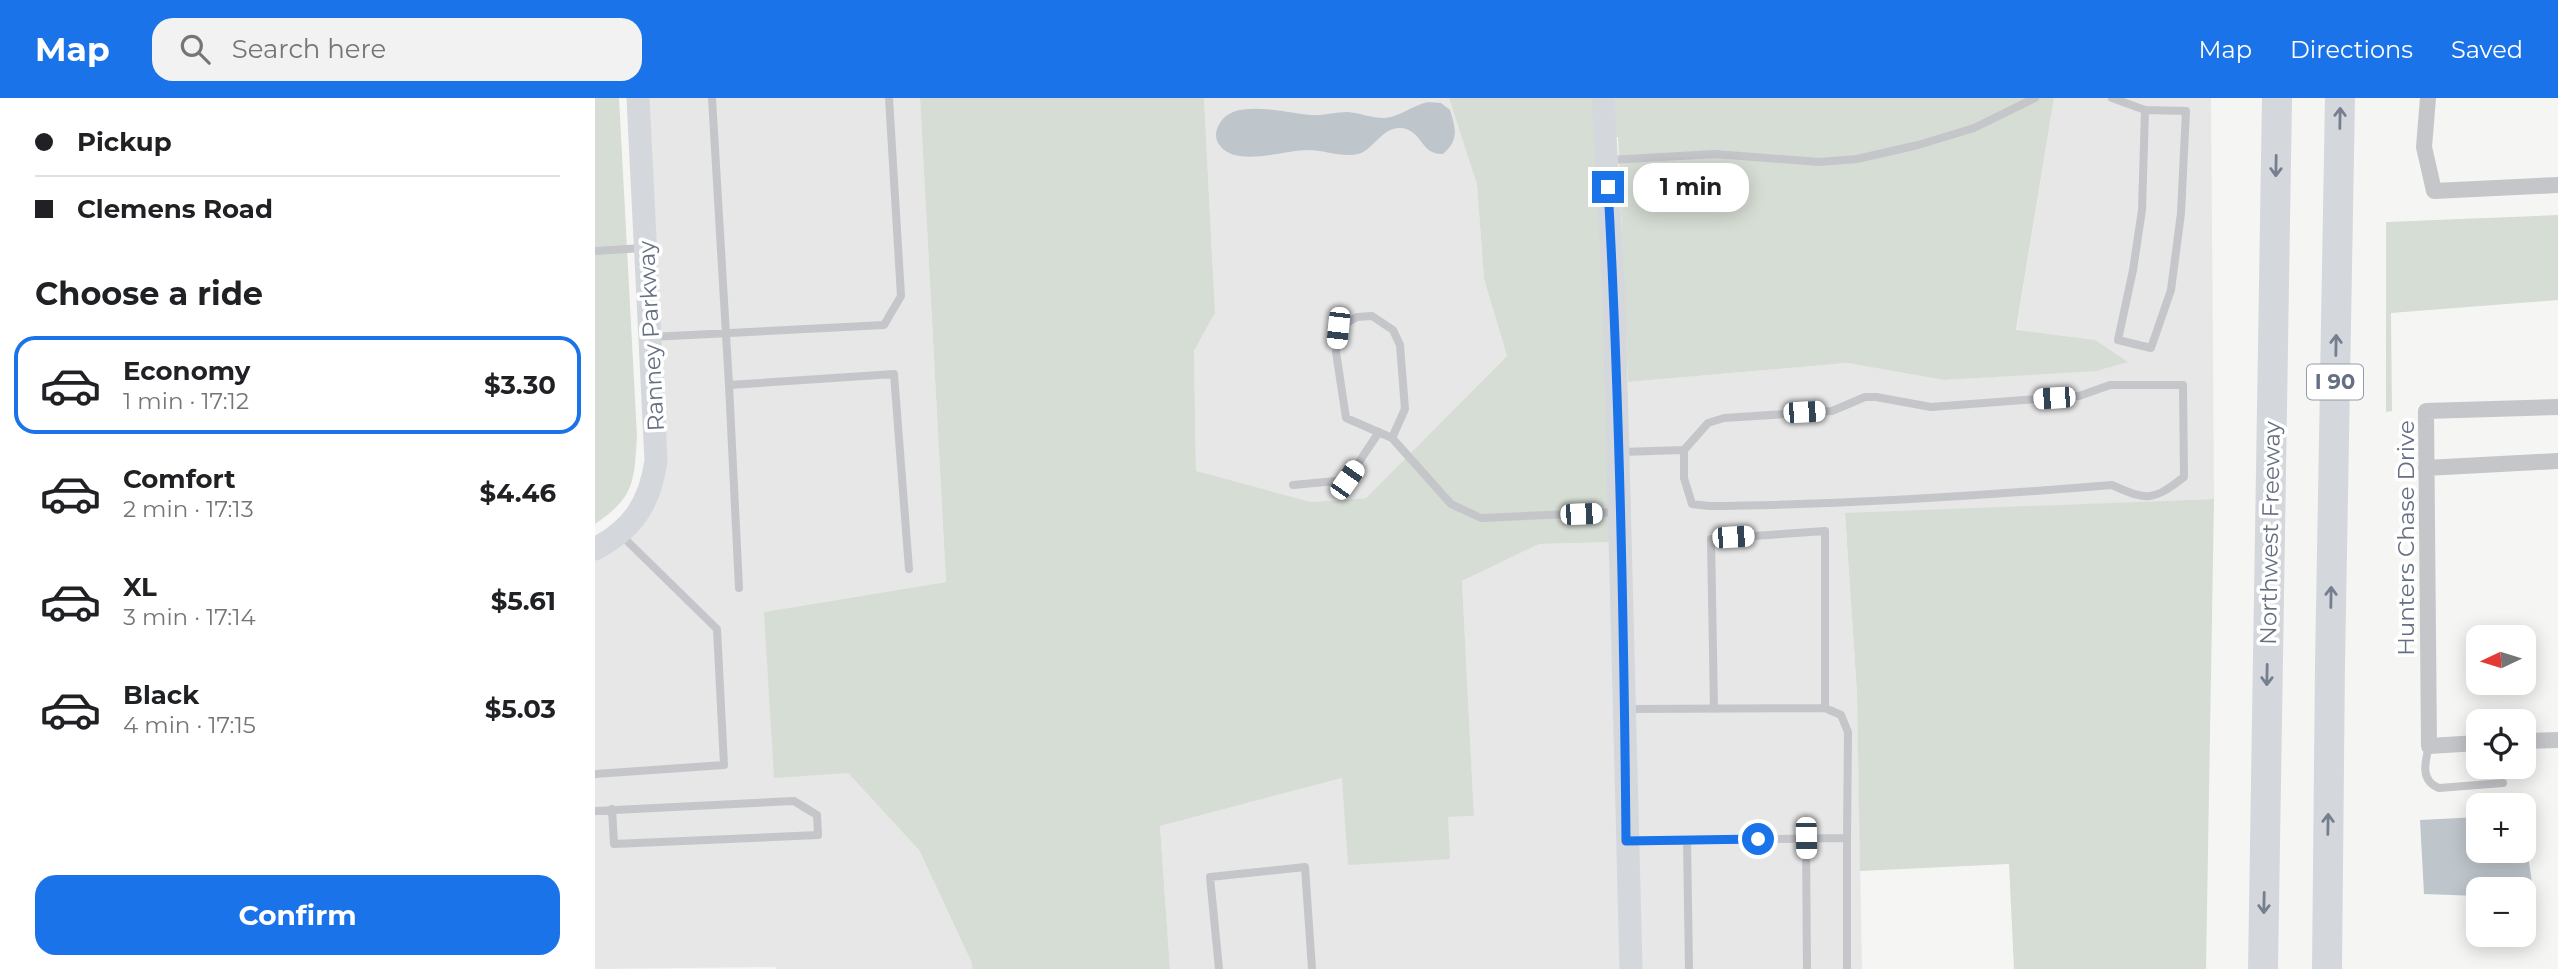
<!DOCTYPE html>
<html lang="en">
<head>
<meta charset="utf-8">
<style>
	:root { --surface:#fff; --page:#f2f2f2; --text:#202124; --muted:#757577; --line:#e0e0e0; --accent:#1a73e8 }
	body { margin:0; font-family:Montserrat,sans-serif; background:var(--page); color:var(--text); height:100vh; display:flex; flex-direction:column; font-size:26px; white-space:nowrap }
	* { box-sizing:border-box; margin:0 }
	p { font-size:23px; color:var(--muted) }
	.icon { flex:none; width:38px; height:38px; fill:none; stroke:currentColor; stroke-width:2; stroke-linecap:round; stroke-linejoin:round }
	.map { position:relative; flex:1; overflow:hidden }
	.drawer { display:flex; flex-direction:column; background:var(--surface); width:595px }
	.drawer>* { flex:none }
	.hud { display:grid; align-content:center; height:154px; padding:0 35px; background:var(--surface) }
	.needle { width:46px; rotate:266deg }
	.buttons { position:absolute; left:1871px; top:527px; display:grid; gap:14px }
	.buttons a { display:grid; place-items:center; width:70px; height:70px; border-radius:14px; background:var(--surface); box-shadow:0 4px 18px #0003; font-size:35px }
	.end { position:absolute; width:32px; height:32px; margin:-16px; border:9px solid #1a73e8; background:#fff; box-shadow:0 0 0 4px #fff }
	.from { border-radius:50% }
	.bubble { position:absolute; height:49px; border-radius:21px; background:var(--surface); box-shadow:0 4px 18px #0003; font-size:23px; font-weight:700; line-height:49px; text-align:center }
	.car { position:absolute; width:21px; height:42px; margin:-21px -10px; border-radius:9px; box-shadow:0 0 5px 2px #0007; background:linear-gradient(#fff 24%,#345 0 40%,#fff 0 76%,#345 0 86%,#fff 0) }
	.hud b { display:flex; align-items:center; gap:24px; height:66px; font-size:26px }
	.hud b+b { border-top:2px solid var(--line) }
	.hud i { width:18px; height:18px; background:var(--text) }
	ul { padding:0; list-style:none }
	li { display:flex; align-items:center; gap:21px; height:98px; margin:0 14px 10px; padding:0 21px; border:4px solid transparent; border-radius:21px }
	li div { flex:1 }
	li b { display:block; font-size:26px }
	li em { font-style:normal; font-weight:700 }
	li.current { border-color:var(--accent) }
	li>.icon { width:63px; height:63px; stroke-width:1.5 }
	h2 { padding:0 35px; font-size:32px; line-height:84px }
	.action { display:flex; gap:14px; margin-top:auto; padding:14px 35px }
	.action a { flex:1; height:80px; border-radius:21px; background:var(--accent); color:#fff; font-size:28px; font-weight:700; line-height:80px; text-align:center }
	header { display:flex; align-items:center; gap:42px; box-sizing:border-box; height:98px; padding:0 35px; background:var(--accent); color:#fff }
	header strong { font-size:33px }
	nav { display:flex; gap:38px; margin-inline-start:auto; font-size:24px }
	.search { width:490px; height:63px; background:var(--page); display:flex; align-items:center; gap:18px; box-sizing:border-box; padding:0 24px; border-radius:21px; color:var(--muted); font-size:26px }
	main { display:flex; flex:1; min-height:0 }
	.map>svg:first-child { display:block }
</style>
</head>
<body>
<header>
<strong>Map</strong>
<div class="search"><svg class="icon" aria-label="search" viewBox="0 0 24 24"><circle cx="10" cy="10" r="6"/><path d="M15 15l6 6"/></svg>Search here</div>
<nav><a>Map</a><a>Directions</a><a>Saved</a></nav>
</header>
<main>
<section class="drawer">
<div class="hud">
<b><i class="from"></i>Pickup</b>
<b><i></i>Clemens Road</b>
</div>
<h2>Choose a ride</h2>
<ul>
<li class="current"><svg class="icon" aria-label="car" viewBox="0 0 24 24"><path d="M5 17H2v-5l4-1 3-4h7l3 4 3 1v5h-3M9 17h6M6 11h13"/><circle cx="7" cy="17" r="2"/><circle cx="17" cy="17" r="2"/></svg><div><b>Economy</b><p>1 min · 17:12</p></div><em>$3.30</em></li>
<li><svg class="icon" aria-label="car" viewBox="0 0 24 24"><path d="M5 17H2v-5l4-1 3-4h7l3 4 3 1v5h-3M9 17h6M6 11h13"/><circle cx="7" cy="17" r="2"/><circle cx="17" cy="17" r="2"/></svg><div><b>Comfort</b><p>2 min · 17:13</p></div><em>$4.46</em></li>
<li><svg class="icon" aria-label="car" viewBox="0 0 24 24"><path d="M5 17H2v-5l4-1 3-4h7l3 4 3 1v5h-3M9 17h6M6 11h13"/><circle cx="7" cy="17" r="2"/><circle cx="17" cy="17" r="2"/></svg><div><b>XL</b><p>3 min · 17:14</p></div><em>$5.61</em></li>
<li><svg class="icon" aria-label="car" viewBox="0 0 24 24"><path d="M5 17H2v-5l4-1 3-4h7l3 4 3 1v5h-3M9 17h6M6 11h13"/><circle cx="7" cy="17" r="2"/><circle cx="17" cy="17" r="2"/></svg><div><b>Black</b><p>4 min · 17:15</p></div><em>$5.03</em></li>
</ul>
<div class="action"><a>Confirm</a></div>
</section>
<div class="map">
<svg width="1963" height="871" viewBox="0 0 1963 871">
	<rect width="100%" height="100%" fill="#f5f6f3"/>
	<path fill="#e6e7e6" d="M 50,0 L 325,0 L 351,484 L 169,514 L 253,675 L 324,752 L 377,865 L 377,871 L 181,871 L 180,869 L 0,871 L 0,460 L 58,407 Z
		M 609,0 L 854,0 L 882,87 L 889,181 L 912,258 L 771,400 L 716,404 L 601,374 L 599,253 L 620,215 Z
		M 1459,0 L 1616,0 L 1619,401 L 1250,416 L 1262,595 L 1267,871 L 1042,871 L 1033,284 L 1252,265 L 1349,282 L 1414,278 Z
		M 1021,444 L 1028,871 L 575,871 L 565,728 L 747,680 L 853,719 L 879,718 L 867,483 L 944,446 Z"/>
	<path fill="#d6ddd4" d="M 0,0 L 24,0 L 42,338 C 39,384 40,399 0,426 Z
		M 325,0 L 609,0 L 620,215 L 599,253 L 601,373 L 716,404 L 771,400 L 912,258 L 889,181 L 882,87 L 854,0 L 997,0 L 1021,444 L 944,446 L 867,483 L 879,718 L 853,719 L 855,761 L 753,767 L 747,680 L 565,728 L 575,871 L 377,871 L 377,865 L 324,752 L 253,675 L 179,680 L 169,514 L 351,484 Z
		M 1008,0 L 1459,0 L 1421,232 L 1500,242 L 1533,264 L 1501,273 L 1349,282 L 1252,265 L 1033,284 L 1023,39 L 1010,40 Z
		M 1963,117 L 1963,202 L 1796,215 L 1797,313 L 1791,314 L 1791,124 Z
		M 1619,401 L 1611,871 L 1419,871 L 1414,766 L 1265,773 L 1262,595 L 1250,415 Z"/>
	<path fill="#bec6cc" d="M 833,4 L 846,5 L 855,12 C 861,31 864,42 848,56 C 825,57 828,32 806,30 C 788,29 781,48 766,55 C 750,61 730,52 713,52 C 689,52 644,69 626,49 C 619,41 620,33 625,25 C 638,0 691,15 715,17 C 728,18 740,14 752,14 C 765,15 776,20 789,20 C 805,19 818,7 833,4 Z
		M 1883,719 L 1883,752 L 1928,752 L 1929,729 L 1938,792 L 1929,795 L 1928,791 L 1883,791 L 1883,798 L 1829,796 L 1825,722 Z"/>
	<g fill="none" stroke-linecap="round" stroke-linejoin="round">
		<path stroke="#c4c6ca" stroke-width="8" d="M 117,0 L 134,287 L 299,276 L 314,471
			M 1517,0 L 1550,12 L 1591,13 L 1586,115 L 1576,192 L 1556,250 L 1523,242 L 1538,172 L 1547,112 L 1550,12
			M 1014,62 L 1120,56 L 1224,64 L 1262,61 L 1323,47 L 1379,30 L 1440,0
			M 0,153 L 48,150
			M 56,239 L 289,227 L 306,198 L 294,0
			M 134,287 L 144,490
			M 797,340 L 810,311 L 805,247 L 798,232 L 777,218 L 762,219 L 743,230 L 741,254 L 751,320 L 797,340 L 856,406 L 886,420 L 1022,414
			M 1026,354 L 1089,352 L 1113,325 L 1129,320 L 1237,313 L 1270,299 L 1281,299 L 1336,309 L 1484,298 L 1515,287 L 1588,287 L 1589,379 C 1558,403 1552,403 1517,387 C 1382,398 1249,407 1114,408 L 1097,406 L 1089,380 L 1089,352
			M 698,387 L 752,382 L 784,334
			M 1033,611 L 1230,610 L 1230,433 L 1116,441 L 1119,611
			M 1834,648 C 1830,664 1825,683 1844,690 L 1908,685
			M 0,676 L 129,667 L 122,531 L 26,437
			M 0,713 L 199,703 L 222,717 L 223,737 L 19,746 L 17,711
			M 1211,740 L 1212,871
			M 1252,740 L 1252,871
			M 1092,742 L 1094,871
			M 1036,743 L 1252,740 L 1253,634 L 1246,617 L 1230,610
			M 624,871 L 615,779 L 710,769 L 717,871"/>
		<path stroke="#c4c6ca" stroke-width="16" d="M 1833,0 L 1829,49 L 1839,93 L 1963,87
			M 1831,370 L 1963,363
			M 1928,643 L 1963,642
			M 1883,645 L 1834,648 L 1831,313 L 1963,309"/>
		<path stroke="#d4d7dc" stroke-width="23" d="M 1008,0 L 1019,200 L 1036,871
			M 0,451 C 38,431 55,405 61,363 L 43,0"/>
		<path stroke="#d4d7dc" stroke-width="30" d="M 1668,871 L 1682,0
			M 1732,871 L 1735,567 L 1745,0"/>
	</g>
	<defs><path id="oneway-shaft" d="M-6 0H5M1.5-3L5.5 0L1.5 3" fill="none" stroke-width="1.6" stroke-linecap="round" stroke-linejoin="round" transform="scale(1.75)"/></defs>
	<g stroke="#767f90">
		<use href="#oneway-shaft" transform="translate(1745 20) rotate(-89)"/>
		<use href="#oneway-shaft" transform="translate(1681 68) rotate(91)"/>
		<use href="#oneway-shaft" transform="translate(1741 247) rotate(-89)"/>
		<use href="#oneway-shaft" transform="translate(1736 499) rotate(-89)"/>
		<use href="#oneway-shaft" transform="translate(1672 577) rotate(91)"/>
		<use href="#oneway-shaft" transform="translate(1733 726) rotate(-89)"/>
		<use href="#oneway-shaft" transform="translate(1669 805) rotate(91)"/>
	</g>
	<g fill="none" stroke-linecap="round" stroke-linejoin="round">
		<path stroke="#1a73e8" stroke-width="9" d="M 1013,89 C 1025,307 1029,525 1031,743 L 1163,741"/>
	</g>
	<g text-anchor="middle" stroke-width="7" stroke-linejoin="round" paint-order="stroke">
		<rect fill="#fff" stroke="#949ba8" stroke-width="2" x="1712" y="266.5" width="56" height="35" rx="5"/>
		<g font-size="21" font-weight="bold" fill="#667083">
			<text x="1740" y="291">I 90</text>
		</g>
		<g font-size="23" fill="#667083" stroke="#fff">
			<text transform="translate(56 238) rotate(-93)" y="8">Ranney Parkway</text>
			<text transform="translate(1675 435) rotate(-89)" y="8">Northwest Freeway</text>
			<text transform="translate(1811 440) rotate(-90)" y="8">Hunters Chase Drive</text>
		</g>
	</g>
</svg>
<div class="buttons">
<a><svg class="needle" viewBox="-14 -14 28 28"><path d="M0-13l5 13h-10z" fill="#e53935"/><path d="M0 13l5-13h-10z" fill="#757577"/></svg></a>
<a><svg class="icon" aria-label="locate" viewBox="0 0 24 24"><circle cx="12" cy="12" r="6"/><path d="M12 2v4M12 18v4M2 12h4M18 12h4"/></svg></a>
<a>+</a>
<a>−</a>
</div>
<i class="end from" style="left:1163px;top:741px"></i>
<i class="end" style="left:1013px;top:89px"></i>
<div class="bubble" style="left:1038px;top:65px;width:116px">1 min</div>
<i class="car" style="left:743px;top:230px;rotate:186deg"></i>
<i class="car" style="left:1459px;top:300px;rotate:266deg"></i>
<i class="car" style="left:1209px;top:314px;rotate:87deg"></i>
<i class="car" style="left:752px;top:382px;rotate:35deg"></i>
<i class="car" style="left:986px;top:416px;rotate:88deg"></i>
<i class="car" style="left:1138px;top:439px;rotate:86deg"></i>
<i class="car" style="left:1211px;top:740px;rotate:179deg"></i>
</div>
</main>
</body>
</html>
